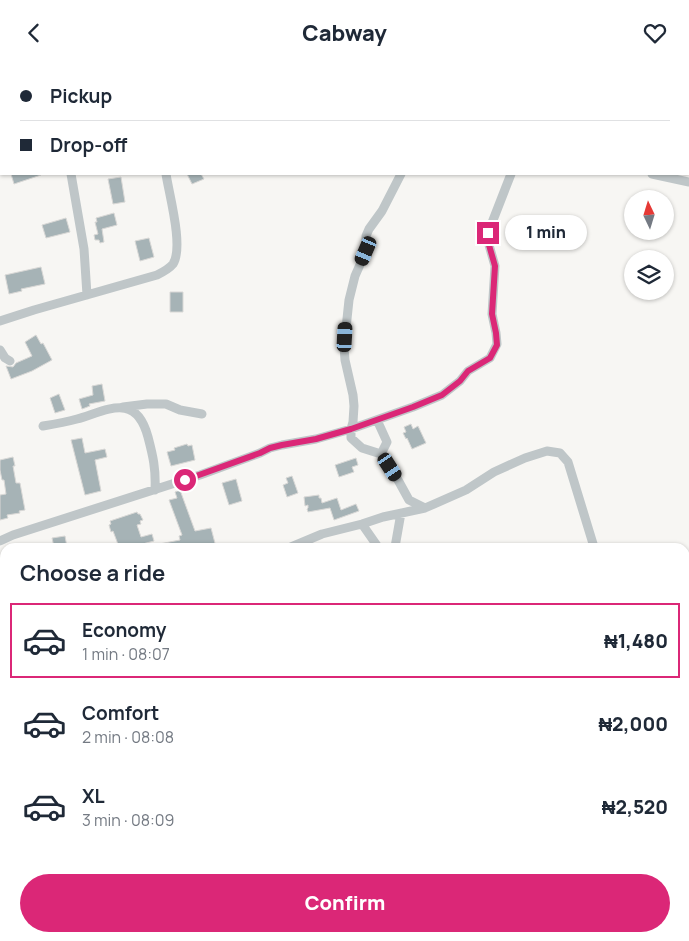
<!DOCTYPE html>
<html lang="en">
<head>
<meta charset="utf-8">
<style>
	:root { --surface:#fff; --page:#f6f6f7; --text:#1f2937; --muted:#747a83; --line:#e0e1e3; --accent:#db2777 }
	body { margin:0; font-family:Manrope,sans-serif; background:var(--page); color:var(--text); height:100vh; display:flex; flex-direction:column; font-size:19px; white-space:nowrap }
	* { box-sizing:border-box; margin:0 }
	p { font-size:16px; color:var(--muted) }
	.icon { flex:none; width:28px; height:28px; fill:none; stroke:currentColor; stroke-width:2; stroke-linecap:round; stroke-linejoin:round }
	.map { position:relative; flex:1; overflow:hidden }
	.side { position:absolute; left:0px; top:478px; width:690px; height:399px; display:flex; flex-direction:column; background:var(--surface); border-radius:15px 15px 0 0; box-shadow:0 1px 4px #0004 }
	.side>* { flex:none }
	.hud { position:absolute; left:0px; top:0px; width:690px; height:110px; box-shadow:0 1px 4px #0004; display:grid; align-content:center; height:110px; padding:0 20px; background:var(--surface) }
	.needle { width:32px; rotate:356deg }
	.tools { position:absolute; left:624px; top:125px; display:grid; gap:10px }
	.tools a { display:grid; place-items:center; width:50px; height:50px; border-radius:50%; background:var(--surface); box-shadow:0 1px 4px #0004; font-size:25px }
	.end { position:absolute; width:22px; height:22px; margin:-11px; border:6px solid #db2777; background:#fff; box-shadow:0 0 0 2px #fff }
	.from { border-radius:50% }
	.bubble { position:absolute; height:35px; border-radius:18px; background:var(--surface); box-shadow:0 1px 4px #0004; font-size:16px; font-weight:800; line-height:35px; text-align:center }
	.car { position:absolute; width:15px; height:30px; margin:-15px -8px; border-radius:6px; box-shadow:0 0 4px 1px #0007; background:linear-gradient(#222 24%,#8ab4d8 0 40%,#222 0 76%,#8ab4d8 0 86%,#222 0) }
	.hud b { display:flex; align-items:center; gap:18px; height:48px; font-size:19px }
	.hud b+b { border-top:1px solid var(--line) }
	.hud i { width:12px; height:12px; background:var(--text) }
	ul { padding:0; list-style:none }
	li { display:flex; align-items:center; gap:15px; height:75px; margin:0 10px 8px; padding:0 10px; border:2px solid transparent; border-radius:0px }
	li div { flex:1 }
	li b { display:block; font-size:19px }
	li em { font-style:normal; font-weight:800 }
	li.active { border-color:var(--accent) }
	li>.icon { width:45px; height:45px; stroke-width:1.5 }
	h2 { padding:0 20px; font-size:22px; line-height:60px }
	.button { display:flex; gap:10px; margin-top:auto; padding:10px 20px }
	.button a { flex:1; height:58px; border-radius:30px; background:var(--accent); color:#fff; font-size:20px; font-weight:800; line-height:58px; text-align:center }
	header { display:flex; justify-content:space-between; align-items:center; height:65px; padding:0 20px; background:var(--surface); font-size:22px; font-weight:800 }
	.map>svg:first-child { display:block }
</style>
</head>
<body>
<header><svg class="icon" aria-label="back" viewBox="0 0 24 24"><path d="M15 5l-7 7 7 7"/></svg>Cabway<svg class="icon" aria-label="heart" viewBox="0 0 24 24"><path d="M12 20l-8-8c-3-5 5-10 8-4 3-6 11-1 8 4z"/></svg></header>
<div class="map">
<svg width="689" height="876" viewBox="0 0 689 876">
	<rect width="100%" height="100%" fill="#f7f6f3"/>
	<path fill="#a6b3b6" stroke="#d9d8d6" d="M 11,109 L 41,109 L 41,110 L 14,119 Z
		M 187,109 L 201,109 L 204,114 L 192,119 Z
		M 121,112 L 125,137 L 113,139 L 108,114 Z
		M 114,148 L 117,160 L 102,164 L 104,177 L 100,178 L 99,175 L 95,175 L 94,170 L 98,169 L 95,157 L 97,157 L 96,153 Z
		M 66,153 L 70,167 L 46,173 L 42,160 Z
		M 149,173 L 154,192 L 140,196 L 135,176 Z
		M 41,202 L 45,219 L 21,224 L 22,226 L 9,229 L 5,210 Z
		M 170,227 L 183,227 L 183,247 L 170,247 Z
		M 36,270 L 41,279 L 43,278 L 52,295 L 32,306 L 11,314 L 6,301 L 13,302 L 16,298 L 32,291 L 25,277 Z
		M 102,319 L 105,336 L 89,339 L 90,341 L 82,344 L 79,334 L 93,330 L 92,321 Z
		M 59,329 L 65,345 L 55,348 L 50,333 Z
		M 411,359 L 413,364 L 418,361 L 426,378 L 412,384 L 407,373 L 406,374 L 403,368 L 406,367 L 404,362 Z
		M 82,373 L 85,388 L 105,384 L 107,392 L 95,395 L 101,426 L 85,430 L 71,375 Z
		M 187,379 L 188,381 L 192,380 L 195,395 L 171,401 L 167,387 L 175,385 L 174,383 Z
		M 13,392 L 15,401 L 13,401 L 16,418 L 20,418 L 25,445 L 19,446 L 20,448 L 7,450 L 8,453 L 0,455 L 0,430 L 6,429 L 4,415 L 2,415 L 0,405 L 0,395 Z
		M 356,393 L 358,400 L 352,402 L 354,407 L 339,412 L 335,400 Z
		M 292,411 L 298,428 L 287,432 L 283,420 L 288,418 L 286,413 Z
		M 236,414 L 242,436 L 229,440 L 222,418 Z
		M 180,425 L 195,466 L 211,463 L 216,482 L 202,482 L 202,480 L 200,480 L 190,482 L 155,482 L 154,480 L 180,475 L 179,471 L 182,470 L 169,435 L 177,433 L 175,427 Z
		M 319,430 L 319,433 L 321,433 L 322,438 L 337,433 L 341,445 L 356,439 L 359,446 L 334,455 L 330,443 L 308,447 L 307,444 L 308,443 L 308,440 L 305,441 L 304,432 Z
		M 137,447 L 138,449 L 140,449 L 143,455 L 140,456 L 141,459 L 137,460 L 141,472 L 152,469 L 154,476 L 131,482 L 119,482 L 113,466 L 111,467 L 109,460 L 111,459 L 110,456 Z
		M 65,471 L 67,482 L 54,482 L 52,473 Z"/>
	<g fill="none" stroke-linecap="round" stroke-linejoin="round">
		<path stroke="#bfc6c8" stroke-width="9" d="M 49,0 L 49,1
			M 146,0 L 147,1
			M 235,0 L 236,1
			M 360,0 L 361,1
			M 445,1 L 446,0
			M 71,109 L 84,184 L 87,230
			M 401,109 L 382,146 L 369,164 L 366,171 L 366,186 L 355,211 L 349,235 L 344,282 L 345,295 L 353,330 L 354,341 L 353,357 L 351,364 L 351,373 L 362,383 L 381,389 L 398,415 L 409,435 L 425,443
			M 652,109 L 689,117
			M 0,256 L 34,245 L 157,210 C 163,207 169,204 173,199 C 184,182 169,129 166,109
			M 0,285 L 5,293 L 10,296
			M 123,342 L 147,339 L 166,339 L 180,345 L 202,349
			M 377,355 L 387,377 L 381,389
			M 43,361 C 55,359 66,357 77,354 C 108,345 136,327 148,372 C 153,391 156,404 155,425
			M 362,459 L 378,482
			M 0,476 L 13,470 L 200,410 L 260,388 L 270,383 L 282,380 L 316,374 L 351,364 L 413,342 L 442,330 L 460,316 L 468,306 L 490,293 L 497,279 L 496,268 L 492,249 L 495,201 L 489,180 L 488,168 L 511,109
			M 291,482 L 322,469 L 362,459 L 383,452 L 425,443 L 466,425 L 494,407 L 525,393 L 547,386 L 560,388 L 568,397 L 594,482
			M 395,482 L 401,448
			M 0,535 L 5,545
			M 0,582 L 5,580
			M 685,612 L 689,613
			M 0,674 L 5,672
			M 0,777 L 5,776
			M 92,871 L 94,876
			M 257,871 L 259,876
			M 390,871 L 391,876
			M 495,871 L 496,876
			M 642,871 L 644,876
			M 0,872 L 5,870"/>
	</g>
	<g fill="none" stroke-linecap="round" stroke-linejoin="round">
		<path stroke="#db2777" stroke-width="6" d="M 185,415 L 260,388 L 270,383 L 282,380 L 316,374 L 351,364 L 413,342 L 442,330 L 460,316 L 468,306 L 490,293 L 497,280 L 496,268 L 492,249 L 495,201 L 489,180 L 488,168"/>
	</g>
</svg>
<div class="tools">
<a><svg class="needle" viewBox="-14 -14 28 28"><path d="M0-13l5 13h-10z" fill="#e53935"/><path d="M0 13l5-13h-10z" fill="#747a83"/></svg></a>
<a><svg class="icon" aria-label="layers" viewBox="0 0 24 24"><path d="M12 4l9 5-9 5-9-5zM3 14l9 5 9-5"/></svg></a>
</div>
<i class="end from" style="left:185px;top:415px"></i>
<i class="end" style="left:488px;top:168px"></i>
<div class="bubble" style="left:505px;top:150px;width:82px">1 min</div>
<i class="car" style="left:366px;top:186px;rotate:203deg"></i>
<i class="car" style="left:345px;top:272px;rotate:3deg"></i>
<i class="car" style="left:390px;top:402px;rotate:147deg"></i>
<div class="hud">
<b><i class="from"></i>Pickup</b>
<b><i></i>Drop-off</b>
</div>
<section class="side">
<h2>Choose a ride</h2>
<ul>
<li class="active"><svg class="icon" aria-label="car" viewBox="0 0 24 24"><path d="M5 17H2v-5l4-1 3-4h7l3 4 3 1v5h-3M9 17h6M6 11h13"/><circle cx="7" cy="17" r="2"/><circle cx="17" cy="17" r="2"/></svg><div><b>Economy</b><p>1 min · 08:07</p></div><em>₦1,480</em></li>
<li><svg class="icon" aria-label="car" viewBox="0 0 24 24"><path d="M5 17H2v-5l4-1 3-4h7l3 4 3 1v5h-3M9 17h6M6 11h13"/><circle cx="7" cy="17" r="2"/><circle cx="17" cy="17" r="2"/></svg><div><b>Comfort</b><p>2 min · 08:08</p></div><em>₦2,000</em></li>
<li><svg class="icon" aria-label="car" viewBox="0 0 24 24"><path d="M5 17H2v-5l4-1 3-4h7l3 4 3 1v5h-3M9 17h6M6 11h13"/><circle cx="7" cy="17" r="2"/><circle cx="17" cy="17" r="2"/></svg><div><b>XL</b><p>3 min · 08:09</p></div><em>₦2,520</em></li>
</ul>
<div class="button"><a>Confirm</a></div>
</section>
</div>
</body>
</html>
